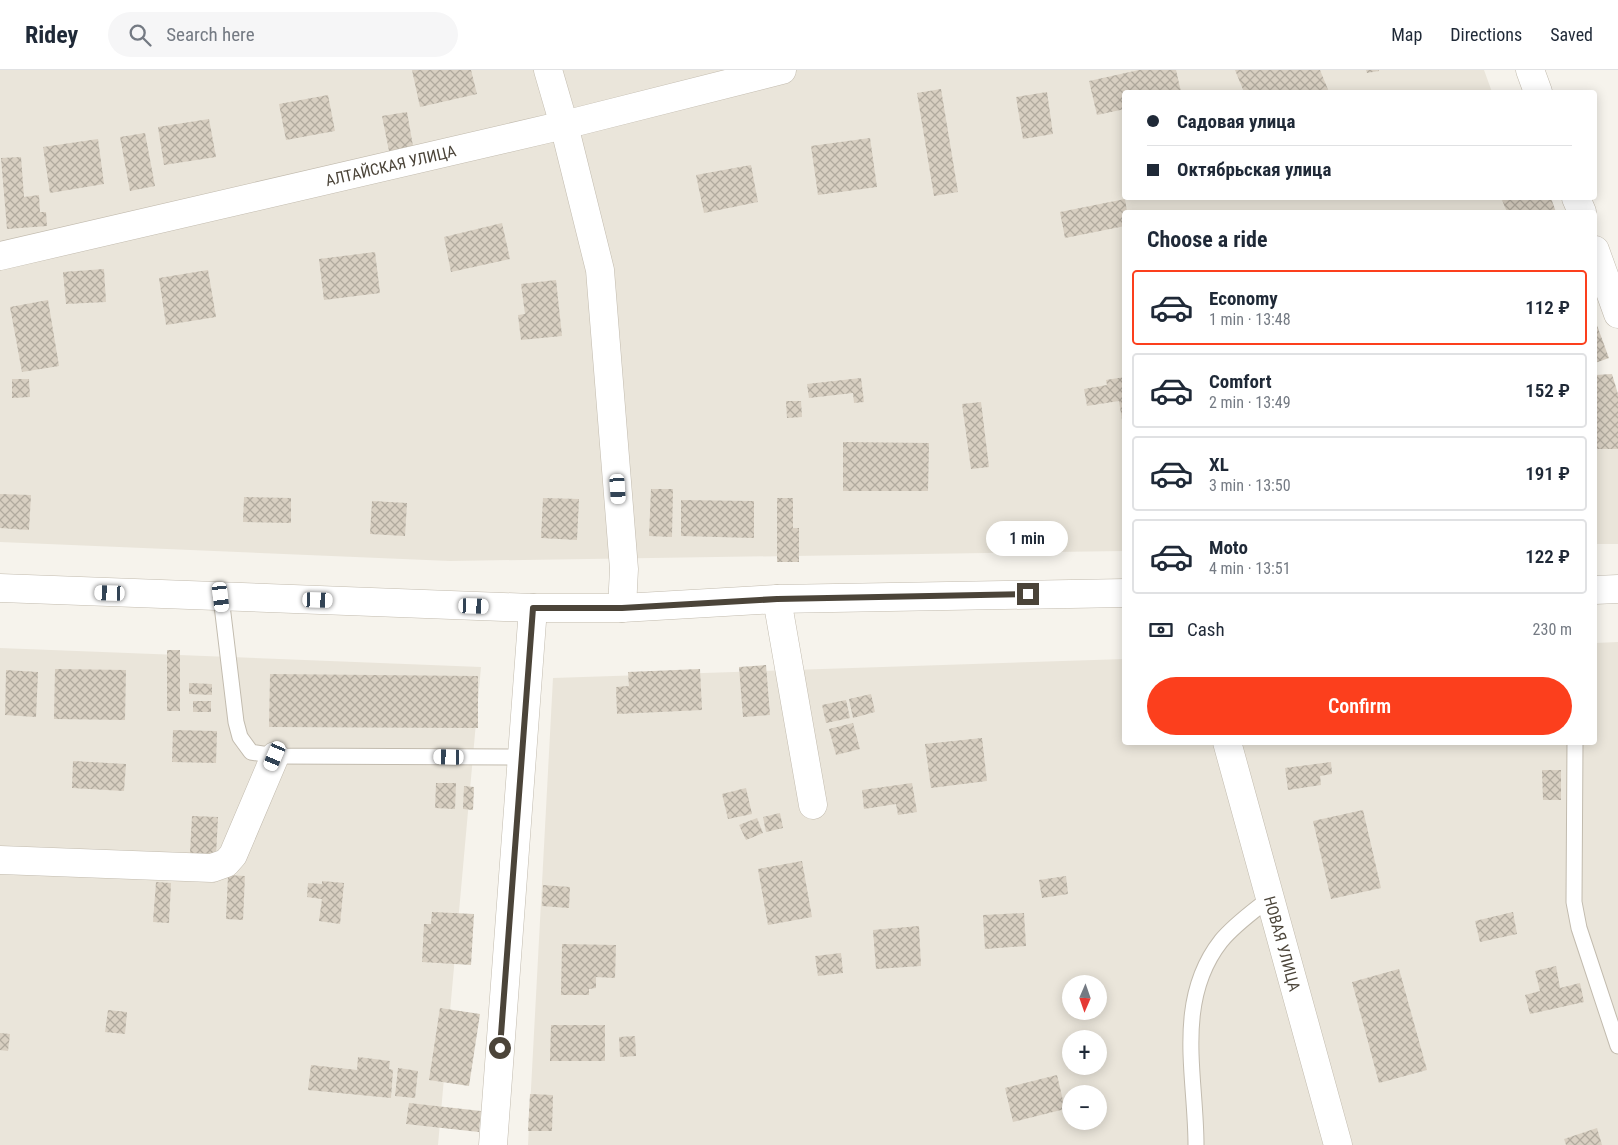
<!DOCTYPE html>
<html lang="en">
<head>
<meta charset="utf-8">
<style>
	:root { --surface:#fff; --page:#f6f6f7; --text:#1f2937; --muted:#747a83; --line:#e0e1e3; --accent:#fc3f1d }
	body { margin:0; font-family:"Roboto Condensed",sans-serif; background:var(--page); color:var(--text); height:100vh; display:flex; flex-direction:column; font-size:19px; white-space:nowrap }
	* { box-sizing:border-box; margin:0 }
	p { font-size:16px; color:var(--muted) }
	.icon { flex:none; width:28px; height:28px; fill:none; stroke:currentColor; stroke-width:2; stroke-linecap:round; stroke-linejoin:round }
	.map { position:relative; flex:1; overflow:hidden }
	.panel { position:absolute; left:1122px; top:140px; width:475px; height:535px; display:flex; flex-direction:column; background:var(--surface); border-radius:5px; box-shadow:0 2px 12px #0003 }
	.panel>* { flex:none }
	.banner { position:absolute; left:1122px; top:20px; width:475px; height:110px; border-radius:5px; box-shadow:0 2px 12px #0003; display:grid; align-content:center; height:110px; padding:0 25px; background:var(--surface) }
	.needle { width:32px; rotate:182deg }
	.controls { position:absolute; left:1062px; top:905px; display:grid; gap:10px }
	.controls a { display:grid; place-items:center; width:45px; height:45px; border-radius:50%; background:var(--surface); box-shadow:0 2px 12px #0003; font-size:25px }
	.end { position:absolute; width:22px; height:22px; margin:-11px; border:6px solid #4b4439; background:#fff; box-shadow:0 0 0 2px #fff }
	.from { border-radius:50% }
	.bubble { position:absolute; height:35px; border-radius:18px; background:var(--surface); box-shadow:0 2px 12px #0003; font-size:16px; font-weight:600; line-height:35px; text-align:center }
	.car { position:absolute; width:15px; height:30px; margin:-15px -8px; border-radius:6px; box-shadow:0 0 4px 1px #0007; background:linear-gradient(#fff 24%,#345 0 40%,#fff 0 76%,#345 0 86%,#fff 0) }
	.banner b { display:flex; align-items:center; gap:18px; height:48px; font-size:19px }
	.banner b+b { border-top:1px solid var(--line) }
	.banner i { width:12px; height:12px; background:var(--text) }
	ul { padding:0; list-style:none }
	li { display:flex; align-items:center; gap:15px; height:75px; margin:0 10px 8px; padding:0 15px; border:2px solid var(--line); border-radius:5px }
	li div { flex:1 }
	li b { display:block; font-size:19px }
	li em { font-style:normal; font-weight:600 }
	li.current { border-color:var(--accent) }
	li>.icon { width:45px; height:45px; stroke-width:1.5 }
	h2 { padding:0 25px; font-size:22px; line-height:60px }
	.pay { display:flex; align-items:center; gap:12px; height:55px; padding:0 25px; font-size:19px }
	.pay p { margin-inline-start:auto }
	.cta { display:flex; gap:10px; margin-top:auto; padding:10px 25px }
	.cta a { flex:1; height:58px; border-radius:30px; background:var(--accent); color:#fff; font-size:20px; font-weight:600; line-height:58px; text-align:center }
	header { display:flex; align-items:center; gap:30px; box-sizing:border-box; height:70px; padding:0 25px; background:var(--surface); border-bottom:1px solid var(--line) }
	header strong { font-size:24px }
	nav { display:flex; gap:28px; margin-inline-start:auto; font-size:18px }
	.search { width:350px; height:45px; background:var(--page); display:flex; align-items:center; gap:12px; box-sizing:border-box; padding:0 18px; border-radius:28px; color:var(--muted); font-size:19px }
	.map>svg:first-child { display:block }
</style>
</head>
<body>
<header>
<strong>Ridey</strong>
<div class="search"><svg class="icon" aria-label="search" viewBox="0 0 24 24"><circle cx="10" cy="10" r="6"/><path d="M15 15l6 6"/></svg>Search here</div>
<nav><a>Map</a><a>Directions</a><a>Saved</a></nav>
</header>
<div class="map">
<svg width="1618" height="1075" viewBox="0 0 1618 1075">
	<defs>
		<pattern id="building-cross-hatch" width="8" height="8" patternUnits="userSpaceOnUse" patternTransform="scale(1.25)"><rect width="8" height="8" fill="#d8cfc1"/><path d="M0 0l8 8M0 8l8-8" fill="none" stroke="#b1aa9e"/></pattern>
	</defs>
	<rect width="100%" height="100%" fill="#f6f3ec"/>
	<path fill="#eae5da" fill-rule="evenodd" d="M 0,0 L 1484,0 L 1492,22 L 1125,22 L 1125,128 L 1529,128 L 1534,142 L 1125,142 L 1125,481 L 450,491 L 0,472 Z
		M 1595,313 L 1618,377 L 1618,474 L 1595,474 Z
		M 1618,572 L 1618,1075 L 528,1075 L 553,608 L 1125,589 L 1125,672 L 1595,672 L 1595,573 ZM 1071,914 L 1099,914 L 1099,941 L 1071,941 ZM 1071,969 L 1099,969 L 1099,996 L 1071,996 ZM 1071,1024 L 1099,1024 L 1099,1051 L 1071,1051 Z
		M 0,578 L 481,597 L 438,1075 L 0,1075 Z"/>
	<path fill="url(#building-cross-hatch)" d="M 412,0 L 471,0 L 477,24 L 420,37 Z
		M 1139,0 L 1176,0 L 1181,22 L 1125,22 L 1125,39 L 1097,45 L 1089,11 Z
		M 1235,0 L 1320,0 L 1329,22 L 1244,22 Z
		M 1366,0 L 1379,0 L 1379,1 L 1367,3 Z
		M 941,19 L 958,122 L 934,126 L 917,23 Z
		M 1047,22 L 1053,64 L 1023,69 L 1016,27 Z
		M 328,25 L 335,61 L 286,70 L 279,34 Z
		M 407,42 L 413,76 L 389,81 L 382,46 Z
		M 209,49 L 216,87 L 164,95 L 158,57 Z
		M 145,63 L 155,116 L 130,121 L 120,67 Z
		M 870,68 L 877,117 L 818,125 L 811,76 Z
		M 98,69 L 104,114 L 50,123 L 43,77 Z
		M 21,87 L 24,127 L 39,125 L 40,142 L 46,142 L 47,156 L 7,159 L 1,88 Z
		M 751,95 L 758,132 L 704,143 L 696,105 Z
		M 1509,128 L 1551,128 L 1556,142 L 1507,142 L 1502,130 Z
		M 1125,129 L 1127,142 L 1125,142 L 1125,156 L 1065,168 L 1060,142 Z
		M 502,153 L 510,189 L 451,202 L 444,167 Z
		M 375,182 L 380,223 L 324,230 L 319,189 Z
		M 104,199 L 106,232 L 66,234 L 63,202 Z
		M 208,200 L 216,247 L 166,255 L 159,208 Z
		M 556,210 L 562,266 L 521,270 L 518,245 L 525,244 L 521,214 Z
		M 48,230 L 59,296 L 22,302 L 10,237 Z
		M 1595,250 L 1609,288 L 1595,293 Z
		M 1612,304 L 1618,324 L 1618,379 L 1595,379 L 1595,305 Z
		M 1125,307 L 1125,362 L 1124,362 L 1119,331 L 1087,336 L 1084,319 L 1107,315 L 1106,310 Z
		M 861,308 L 864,332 L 854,333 L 853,323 L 809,328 L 807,314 Z
		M 12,309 L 29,309 L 30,327 L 12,328 Z
		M 786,331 L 801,331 L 802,347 L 787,348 Z
		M 981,332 L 989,397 L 971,399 L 962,334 Z
		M 843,372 L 929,373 L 928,421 L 843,421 Z
		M 651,419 L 673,419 L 672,467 L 649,466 Z
		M 0,424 L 31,425 L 29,460 L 0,458 Z
		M 244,427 L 291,428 L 291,453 L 243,452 Z
		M 543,428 L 579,429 L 577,470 L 541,468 Z
		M 777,428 L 793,428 L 793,458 L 799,458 L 799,492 L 777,492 Z
		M 681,430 L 754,431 L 754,468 L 681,466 Z
		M 372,431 L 407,433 L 405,466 L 370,464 Z
		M 167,580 L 180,580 L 180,641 L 167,641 Z
		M 766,595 L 770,645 L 743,647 L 739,597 Z
		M 55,599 L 126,600 L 125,650 L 54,649 Z
		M 700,599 L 702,640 L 617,644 L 616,617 L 629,616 L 628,602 Z
		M 6,600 L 38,602 L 36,647 L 5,645 Z
		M 270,604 L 478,606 L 478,658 L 269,657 Z
		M 189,613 L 212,614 L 212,625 L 189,624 Z
		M 871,624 L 875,642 L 853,648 L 849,629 Z
		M 846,630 L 850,648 L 826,653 L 822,635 Z
		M 193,631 L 211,631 L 211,642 L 193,642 Z
		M 853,653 L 860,679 L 836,685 L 829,659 Z
		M 173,660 L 217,661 L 216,693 L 172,692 Z
		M 982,668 L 987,711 L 931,718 L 925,674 Z
		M 73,691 L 126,694 L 124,721 L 72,718 Z
		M 1331,692 L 1332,704 L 1320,706 L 1321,715 L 1288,720 L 1285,698 Z
		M 1542,700 L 1561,700 L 1561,730 L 1543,730 Z
		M 436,713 L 456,713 L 455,739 L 435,738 Z
		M 912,713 L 917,742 L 898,745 L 896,734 L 864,739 L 862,720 Z
		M 464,716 L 474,717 L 473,740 L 463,739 Z
		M 746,718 L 752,744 L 728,749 L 722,724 Z
		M 1363,740 L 1381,818 L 1331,829 L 1313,751 Z
		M 780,743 L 783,758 L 766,762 L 763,747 Z
		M 192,746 L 218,747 L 216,785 L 190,783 Z
		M 757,748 L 763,763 L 746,770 L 739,755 Z
		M 802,791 L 812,847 L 768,855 L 758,799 Z
		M 228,805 L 245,806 L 243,850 L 226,849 Z
		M 1066,806 L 1068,824 L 1042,828 L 1039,810 Z
		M 322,811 L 344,813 L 340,854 L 319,851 L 322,829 L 307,827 L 308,813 L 322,814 Z
		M 156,812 L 171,813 L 169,853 L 153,852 Z
		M 543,815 L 570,817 L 569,838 L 542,836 Z
		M 432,842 L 474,844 L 471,895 L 422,892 L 424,854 L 431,854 Z
		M 1513,842 L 1517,864 L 1480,872 L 1475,851 Z
		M 1024,843 L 1026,876 L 985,879 L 983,845 Z
		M 919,856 L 921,896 L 876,899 L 873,860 Z
		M 562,874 L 616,875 L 615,908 L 596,907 L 596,918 L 589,919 L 589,925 L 561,925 Z
		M 841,883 L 843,903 L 818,906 L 815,886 Z
		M 1556,896 L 1560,918 L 1580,913 L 1584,932 L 1530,944 L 1525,925 L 1540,921 L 1535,901 Z
		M 1399,899 L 1427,1000 L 1379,1013 L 1352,912 Z
		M 440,938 L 480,944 L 469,1016 L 429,1010 Z
		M 108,940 L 127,942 L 125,964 L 105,962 Z
		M 551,955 L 605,955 L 605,991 L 550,991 Z
		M 0,963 L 10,964 L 8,981 L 0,980 Z
		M 635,966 L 636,986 L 620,987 L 619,967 Z
		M 358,987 L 390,991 L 389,999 L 393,1000 L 391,1028 L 308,1020 L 311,995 L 357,1000 Z
		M 398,998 L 418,1001 L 415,1028 L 395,1026 Z
		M 1057,1005 L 1065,1039 L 1013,1052 L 1005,1018 Z
		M 530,1024 L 553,1025 L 552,1061 L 528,1061 Z
		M 409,1033 L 481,1041 L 479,1062 L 406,1054 Z
		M 1597,1058 L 1602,1075 L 1566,1075 L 1564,1069 Z"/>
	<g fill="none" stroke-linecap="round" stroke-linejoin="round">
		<g stroke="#c2bbae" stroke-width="17">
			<path id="service" d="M 221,527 L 236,652 L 240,667 L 251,682 L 275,686 L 523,687
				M 1575,672 L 1574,832 L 1579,858 L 1618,976
				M 1196,1075 C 1196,1006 1174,931 1221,871 C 1235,854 1254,841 1270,828"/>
		</g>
		<g stroke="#c2bbae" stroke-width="29">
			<g id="minor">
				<path d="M 548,0 L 564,55 L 600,200 L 624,499 L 622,538"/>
				<path d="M 1530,0 L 1538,22"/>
				<path d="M 1576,128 L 1582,142"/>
				<path d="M 1595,180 L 1618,244"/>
				<path id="s1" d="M 0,186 L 564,55 L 782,0"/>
				<path d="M 1595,520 L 1618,519"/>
				<path d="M 777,529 L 813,735"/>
				<path d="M 0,790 L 212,798 L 226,793 L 233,785 L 275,686"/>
				<path d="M 493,1075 L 533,538"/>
			</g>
		</g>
		<g stroke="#c2bbae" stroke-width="29">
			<g id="tertiary">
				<path d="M 0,518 L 533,538 L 622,538 L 777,529 L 1125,523"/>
				<path id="s2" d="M 1227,672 L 1338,1075"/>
			</g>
		</g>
		<use href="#service" stroke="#fff" stroke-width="15"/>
		<use href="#minor" stroke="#fff" stroke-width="28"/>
		<use href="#tertiary" stroke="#fff" stroke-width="28"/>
	</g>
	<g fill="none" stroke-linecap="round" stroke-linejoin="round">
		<path stroke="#4b4439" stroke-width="6" d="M 500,978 L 533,538 L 622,538 L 777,529 L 1028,524"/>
	</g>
	<g text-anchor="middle" stroke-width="4.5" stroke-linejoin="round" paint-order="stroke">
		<g font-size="16" fill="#4b4439" stroke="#fff">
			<text dy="6" stroke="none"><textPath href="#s1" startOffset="401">АЛТАЙСКАЯ УЛИЦА</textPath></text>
			<text dy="6" stroke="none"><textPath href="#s2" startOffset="209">НОВАЯ УЛИЦА</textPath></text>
		</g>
	</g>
</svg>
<div class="controls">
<a><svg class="needle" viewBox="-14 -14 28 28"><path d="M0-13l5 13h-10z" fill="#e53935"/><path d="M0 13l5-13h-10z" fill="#747a83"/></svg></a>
<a>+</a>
<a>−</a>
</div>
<i class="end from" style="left:500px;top:978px"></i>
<i class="end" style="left:1028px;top:524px"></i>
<div class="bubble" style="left:986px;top:451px;width:82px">1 min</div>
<i class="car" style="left:618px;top:419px;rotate:176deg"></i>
<i class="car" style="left:110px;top:523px;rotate:272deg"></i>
<i class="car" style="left:221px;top:527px;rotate:173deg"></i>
<i class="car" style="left:318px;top:530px;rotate:92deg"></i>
<i class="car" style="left:474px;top:536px;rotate:92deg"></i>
<i class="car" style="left:275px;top:686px;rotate:203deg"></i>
<i class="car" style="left:449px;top:687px;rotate:271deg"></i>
<div class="banner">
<b><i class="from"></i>Садовая улица</b>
<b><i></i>Октябрьская улица</b>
</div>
<section class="panel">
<h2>Choose a ride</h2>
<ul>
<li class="current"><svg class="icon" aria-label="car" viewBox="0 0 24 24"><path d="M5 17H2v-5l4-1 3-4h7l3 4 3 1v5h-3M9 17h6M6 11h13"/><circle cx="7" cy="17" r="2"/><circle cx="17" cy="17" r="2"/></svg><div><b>Economy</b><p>1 min · 13:48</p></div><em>112 ₽</em></li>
<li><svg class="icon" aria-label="car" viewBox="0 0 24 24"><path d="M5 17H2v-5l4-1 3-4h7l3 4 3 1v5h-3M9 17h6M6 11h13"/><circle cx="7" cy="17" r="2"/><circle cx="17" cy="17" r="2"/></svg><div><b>Comfort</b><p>2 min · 13:49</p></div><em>152 ₽</em></li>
<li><svg class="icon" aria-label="car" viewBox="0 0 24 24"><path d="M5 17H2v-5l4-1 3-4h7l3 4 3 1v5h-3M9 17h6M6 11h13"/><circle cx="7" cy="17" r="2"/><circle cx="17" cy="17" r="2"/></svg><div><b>XL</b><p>3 min · 13:50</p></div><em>191 ₽</em></li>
<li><svg class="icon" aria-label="car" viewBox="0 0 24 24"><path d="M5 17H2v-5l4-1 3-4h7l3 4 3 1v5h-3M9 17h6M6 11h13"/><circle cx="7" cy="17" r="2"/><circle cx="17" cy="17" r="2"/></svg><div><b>Moto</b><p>4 min · 13:51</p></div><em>122 ₽</em></li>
</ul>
<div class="pay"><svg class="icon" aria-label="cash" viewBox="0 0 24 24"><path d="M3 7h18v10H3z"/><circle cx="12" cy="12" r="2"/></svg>Cash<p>230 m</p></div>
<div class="cta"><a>Confirm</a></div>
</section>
</div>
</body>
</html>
